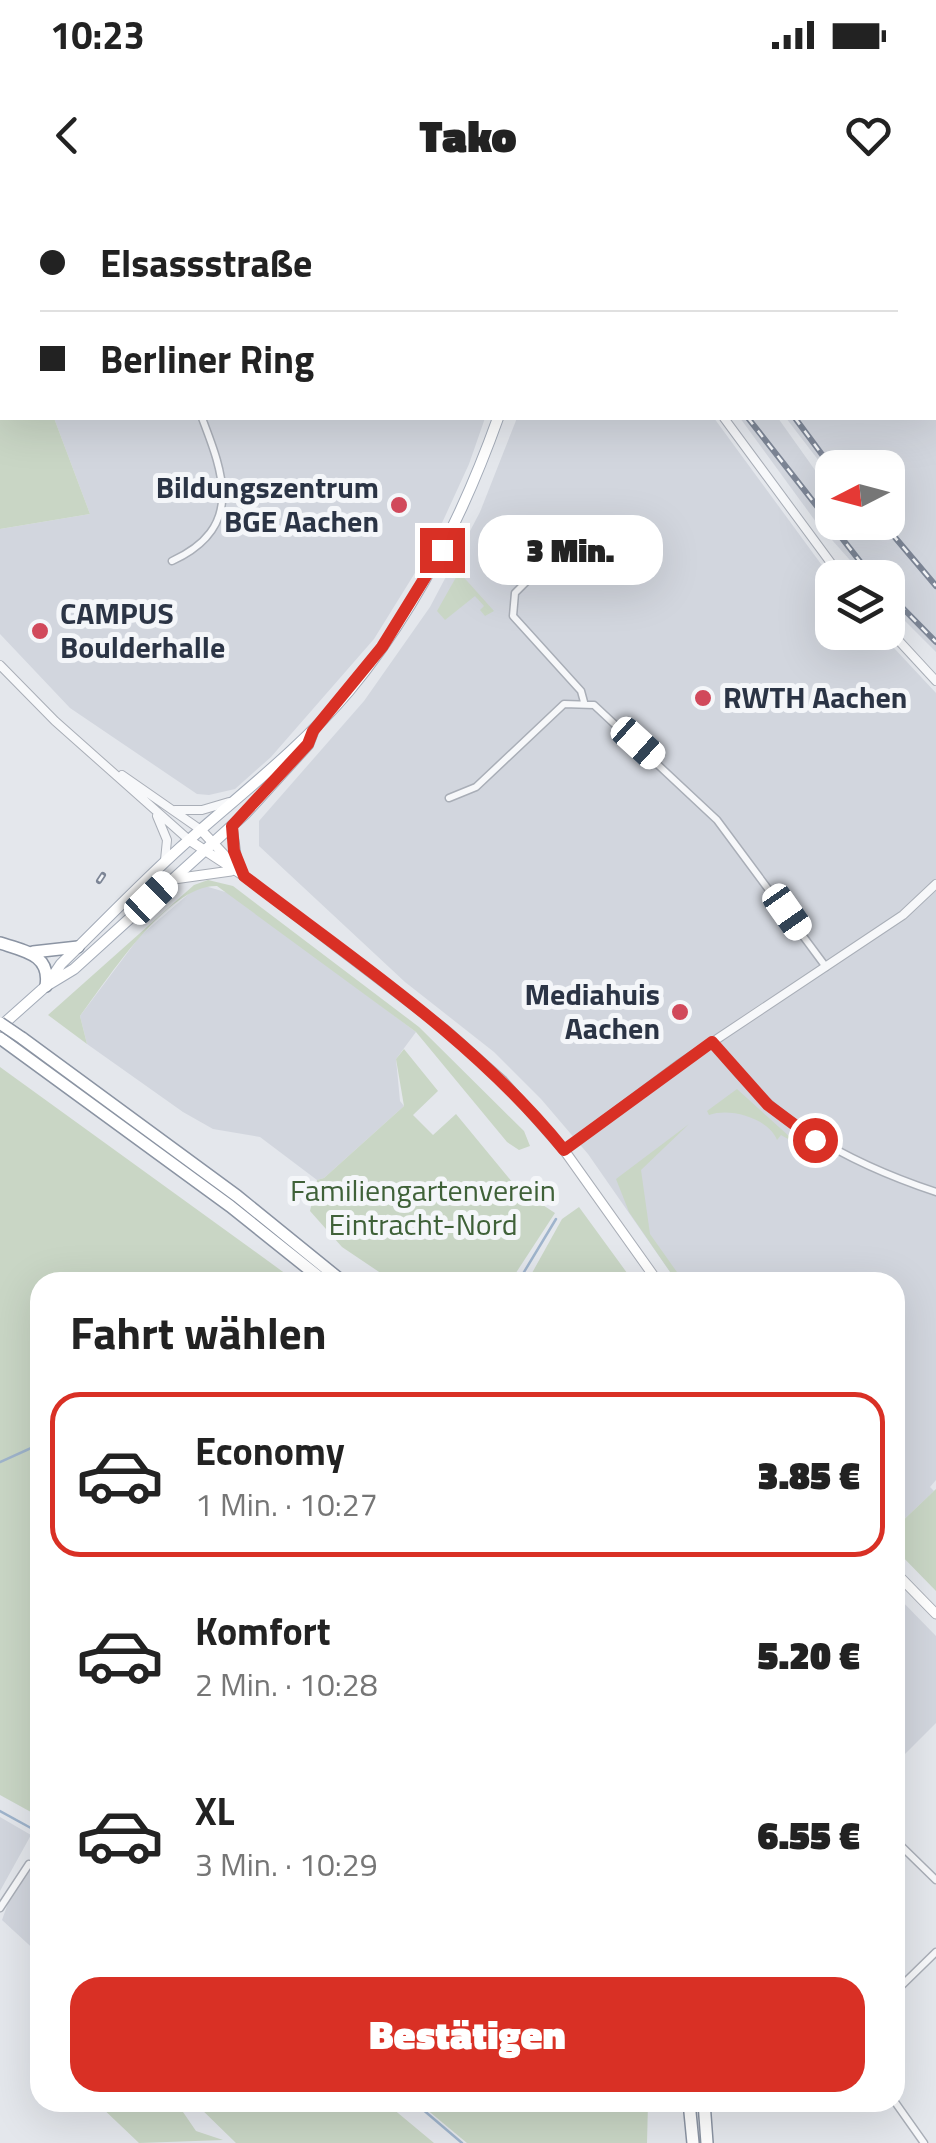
<!DOCTYPE html>
<html lang="de">
<head>
<meta charset="utf-8">
<style>
	:root { --surface:#fff; --page:#f6f6f6; --text:#222; --muted:#767676; --line:#e0e0e0; --accent:#d93025 }
	body { margin:0; font-family:"Titillium Web",sans-serif; background:var(--page); color:var(--text); height:100vh; display:flex; flex-direction:column; font-size:38px; white-space:nowrap }
	* { box-sizing:border-box; margin:0 }
	p { font-size:32px; color:var(--muted) }
	.icon { flex:none; width:55px; height:55px; fill:none; stroke:currentColor; stroke-width:2; stroke-linecap:round; stroke-linejoin:round }
	.map { position:relative; flex:1; overflow:hidden }
	.drawer { position:absolute; left:30px; top:1072px; width:875px; height:840px; display:flex; flex-direction:column; background:var(--surface); border-radius:30px; box-shadow:0 10px 40px #0002 }
	.drawer>* { flex:none }
	.top-card { position:absolute; left:0px; top:0px; width:938px; height:220px; box-shadow:0 10px 40px #0002; display:grid; align-content:center; height:220px; padding:0 40px; background:var(--surface) }
	.needle { width:65px; rotate:264deg }
	.controls { position:absolute; left:815px; top:250px; display:grid; gap:20px }
	.controls a { display:grid; place-items:center; width:90px; height:90px; border-radius:20px; background:var(--surface); box-shadow:0 10px 40px #0002; font-size:50px }
	.end { position:absolute; width:45px; height:45px; margin:-22px; border:12px solid #d93025; background:#fff; box-shadow:0 0 0 5px #fff }
	.from { border-radius:50% }
	.bubble { position:absolute; height:70px; border-radius:30px; background:var(--surface); box-shadow:0 10px 40px #0002; font-size:32px; font-weight:800; line-height:70px; text-align:center }
	.car { position:absolute; width:30px; height:60px; margin:-30px -15px; border-radius:12px; box-shadow:0 0 8px 2px #0007; background:linear-gradient(#fff 24%,#345 0 40%,#fff 0 76%,#345 0 86%,#fff 0) }
	.top-card b { display:flex; align-items:center; gap:35px; height:95px; font-size:38px }
	.top-card b+b { border-top:2px solid var(--line) }
	.top-card i { width:25px; height:25px; background:var(--text) }
	ul { padding:0; list-style:none }
	li { display:flex; align-items:center; gap:30px; height:165px; margin:0 20px 15px; padding:0 20px; border:5px solid transparent; border-radius:30px }
	li div { flex:1 }
	li b { display:block; font-size:38px }
	li em { font-style:normal; font-weight:800 }
	li.current { border-color:var(--accent) }
	li>.icon { width:90px; height:90px; stroke-width:1.5 }
	h2 { padding:0 40px; font-size:45px; line-height:120px }
	.button { display:flex; gap:20px; margin-top:auto; padding:20px 40px }
	.button a { flex:1; height:115px; border-radius:30px; background:var(--accent); color:#fff; font-size:40px; font-weight:800; line-height:115px; text-align:center }
	.status { display:flex; justify-content:space-between; align-items:center; height:70px; padding:0 50px; background:var(--surface); direction:ltr }
	.status svg { height:28px; fill:currentColor }
	header { display:flex; justify-content:space-between; align-items:center; height:130px; padding:0 40px; background:var(--surface); font-size:45px; font-weight:800 }
	.map>svg:first-child { display:block }
</style>
</head>
<body>
<div class="status"><b>10:23</b><svg viewBox="0 0 49 12"><path d="M0 12V9h3v3zM5 12V6h3v6zM10 12V3h3v9zM15 12V0h3v12zM26 1h20v11H26zM47 4h2v5h-2z"/></svg></div>
<header><svg class="icon" aria-label="back" viewBox="0 0 24 24"><path d="M15 5l-7 7 7 7"/></svg>Tako<svg class="icon" aria-label="heart" viewBox="0 0 24 24"><path d="M12 20l-8-8c-3-5 5-10 8-4 3-6 11-1 8 4z"/></svg></header>
<div class="map">
<svg width="936" height="1943" viewBox="0 0 936 1943">
	<rect width="100%" height="100%" fill="#e4e7ec"/>
	<path fill="#d2d6de" d="M 0,0 L 249,0 L 2,2 L 2,55 Z
		M 283,0 L 560,0 L 563,2 L 277,2 Z
		M 936,119 L 936,452 L 888,404 L 888,378 L 865,377 L 816,322 L 740,218 L 778,218 L 832,294 L 832,322 L 888,322 L 888,268 L 832,268 L 832,278 L 786,218 L 935,218 Z
		M 54,218 L 485,218 L 469,264 L 431,347 L 374,439 L 271,557 L 235,589 L 209,595 L 197,594 L 70,508 L 0,434 L 0,329 L 90,314 Z
		M 517,218 L 714,218 L 832,379 L 832,432 L 880,433 L 936,493 L 936,1280 L 930,1287 L 934,1291 L 895,1328 L 895,1082 L 677,1082 L 588,954 L 541,899 L 494,852 L 405,782 L 259,646 L 259,621 L 364,501 L 430,407 L 480,312 Z
		M 205,686 L 232,694 L 416,832 L 396,859 L 400,901 L 404,906 L 324,978 L 317,980 L 260,937 L 213,929 L 183,912 L 87,844 L 80,816 L 140,736 L 192,691 Z
		M 895,1394 L 936,1436 L 936,1523 L 895,1564 Z
		M 0,1617 L 31,1635 L 0,1691 Z
		M 40,1652 L 40,1755 L 2,1720 L 16,1681 Z"/>
	<path fill="#c9d6c5" d="M 0,77 L 2,218 L 54,218 L 90,314 L 0,329 Z
		M 459,372 L 494,411 L 485,416 L 480,410 L 484,406 L 475,396 L 445,420 L 437,411 Z
		M 208,680 L 233,686 L 419,827 L 524,931 L 530,946 L 519,950 L 507,942 L 416,832 L 217,686 C 167,685 108,779 80,816 L 87,844 L 48,815 L 194,685 Z
		M 404,849 L 438,891 L 413,915 L 433,935 L 456,914 L 517,988 L 555,1013 L 510,1082 L 394,1082 L 342,1047 L 310,1011 L 317,980 L 324,978 L 404,906 L 396,859 Z
		M 0,867 L 297,1082 L 40,1082 L 40,1617 L 0,1595 Z
		M 737,889 L 790,937 L 788,939 L 781,935 L 777,940 C 769,919 731,907 709,915 L 707,911 Z
		M 689,924 L 641,970 L 650,1034 L 684,1082 L 677,1082 L 629,1012 L 616,979 Z
		M 579,1007 L 630,1077 L 634,1082 L 527,1082 L 562,1019 Z
		M 936,1289 L 936,1391 L 895,1349 L 895,1328 Z
		M 97,1903 L 184,1903 L 183,1912 L 196,1931 L 223,1940 L 139,1943 Z
		M 195,1903 L 386,1903 L 434,1943 L 236,1943 Z
		M 419,1903 L 648,1903 L 647,1943 L 467,1943 Z"/>
	<g fill="none" stroke-linecap="round" stroke-linejoin="round">
		<path stroke="#9fb4cc" stroke-width="2.5" d="M 518,1082 L 556,1019
			M 0,1262 L 40,1244
			M 0,1611 L 40,1633
			M 414,1902 L 462,1943"/>
		<g stroke="#a9aeb7" stroke-width="9">
			<path id="minor" d="M 554,354 L 515,393 L 513,416 L 581,491 L 584,502
				M 172,361 C 244,328 224,275 202,218
				M 449,598 L 476,587 L 564,504 L 594,505 L 717,620 L 826,767
				M 712,842 C 769,920 846,962 936,992
				M 895,1640 L 936,1680
				M 0,1708 L 29,1664
				M 895,1792 L 936,1752
				M 895,1902 L 924,1943"/>
		</g>
		<g stroke="#a9aeb7" stroke-width="10">
			<path id="tertiary" d="M 571,0 L 573,2
				M 261,2 L 267,0
				M 0,62 L 2,62
				M 724,218 L 842,378
				M 888,429 L 936,481
				M 0,465 L 55,521 L 189,640
				M 122,575 L 201,630
				M 175,610 L 202,610 L 229,602
				M 157,616 L 167,640 L 165,660
				M 564,950 L 678,865 L 903,715 L 936,684"/>
		</g>
		<g stroke="#a9aeb7" stroke-width="11">
			<path id="secondary" d="M 232,626 L 237,662
				M 201,630 L 244,676
				M 189,640 L 244,676 L 447,831 L 502,880 L 564,950 L 658,1082
				M 174,679 L 231,671
				M 895,1372 L 936,1414"/>
		</g>
		<g stroke="#a3abb8" stroke-width="12">
			<path id="primary" d="M 672,2 L 674,0
				M 46,786 L 61,764 C 101,725 140,684 181,647 C 238,596 300,549 349,491 C 416,410 463,316 498,218
				M 0,827 L 46,786 L 74,769 L 246,613 L 308,545 L 313,532"/>
		</g>
		<g stroke="#8b94a3" stroke-width="14">
			<path id="motorway" d="M 0,743 C 25,751 51,755 46,786
				M 33,752 L 78,747
				M 0,838 L 230,1006 L 325,1082
				M 22,838 L 237,996 L 343,1082
				M 689,1902 L 693,1943
				M 704,1902 L 707,1943"/>
		</g>
		<use href="#minor" stroke="#f7f8fa" stroke-width="6"/>
		<use href="#tertiary" stroke="#f7f8fa" stroke-width="8"/>
		<use href="#secondary" stroke="#fff" stroke-width="9"/>
		<use href="#primary" stroke="#fff" stroke-width="10"/>
		<use href="#motorway" stroke="#fff" stroke-width="11"/>
		<g stroke="#7d8696" stroke-width="6">
			<path id="rail" d="M 592,0 L 594,2
				M 639,0 L 641,2
				M 748,218 L 873,378
				M 795,218 L 832,268
				M 882,322 L 936,386
				M 888,393 L 936,442
				M 99,681 L 103,675"/>
		</g>
		<use href="#rail" stroke="#f4f6f9" stroke-width="2.5" stroke-dasharray="8" stroke-linecap="butt"/>
		<g stroke="#8b94a3" stroke-width="14" stroke-linecap="butt">
			<path id="motorway-bridge" d="M 0,823 L 22,838"/>
		</g>
		<use href="#motorway-bridge" stroke="#fff" stroke-width="11"/>
	</g>
	<g fill="none" stroke-linecap="round" stroke-linejoin="round">
		<path stroke="#d93025" stroke-width="12" d="M 442,350 L 382,447 L 313,531 L 308,544 L 232,626 L 234,651 L 244,676 C 355,761 475,840 564,950 L 712,842 L 768,905 L 815,940"/>
	</g>
	<g fill="#d1495b" stroke="#f4f6f9" stroke-width="4">
		<circle cx="399" cy="305" r="10"/>
		<circle cx="40" cy="431" r="10"/>
		<circle cx="703" cy="498" r="10"/>
		<circle cx="680" cy="812" r="10"/>
	</g>
	<g text-anchor="middle" stroke-width="10" stroke-linejoin="round" paint-order="stroke">
		<g font-size="30" font-weight="bold" fill="#2b3445" stroke="#f4f6f9" text-anchor="end">
			<text x="379" y="298">Bildungszentrum<tspan x="379" dy="34">BGE Aachen</tspan></text>
			<text x="60" y="424" text-anchor="start">CAMPUS<tspan x="60" dy="34">Boulderhalle</tspan></text>
			<text x="723" y="508" text-anchor="start">RWTH Aachen</text>
			<text x="660" y="805">Mediahuis<tspan x="660" dy="34">Aachen</tspan></text>
		</g>
		<g font-size="30" fill="#3f6138" stroke="#f4f6f9">
			<text x="423" y="1001">Familiengartenverein<tspan x="423" dy="34">Eintracht-Nord</tspan></text>
		</g>
	</g>
</svg>
<div class="controls">
<a><svg class="needle" viewBox="-14 -14 28 28"><path d="M0-13l5 13h-10z" fill="#e53935"/><path d="M0 13l5-13h-10z" fill="#767676"/></svg></a>
<a><svg class="icon" aria-label="layers" viewBox="0 0 24 24"><path d="M12 4l9 5-9 5-9-5zM3 14l9 5 9-5"/></svg></a>
</div>
<i class="end from" style="left:815px;top:940px"></i>
<i class="end" style="left:442px;top:350px"></i>
<div class="bubble" style="left:478px;top:315px;width:185px">3 Min.</div>
<i class="car" style="left:638px;top:543px;rotate:132deg"></i>
<i class="car" style="left:151px;top:698px;rotate:46deg"></i>
<i class="car" style="left:787px;top:712px;rotate:145deg"></i>
<div class="top-card">
<b><i class="from"></i>Elsassstraße</b>
<b><i></i>Berliner Ring</b>
</div>
<section class="drawer">
<h2>Fahrt wählen</h2>
<ul>
<li class="current"><svg class="icon" aria-label="car" viewBox="0 0 24 24"><path d="M5 17H2v-5l4-1 3-4h7l3 4 3 1v5h-3M9 17h6M6 11h13"/><circle cx="7" cy="17" r="2"/><circle cx="17" cy="17" r="2"/></svg><div><b>Economy</b><p>1 Min. · 10:27</p></div><em>3.85 €</em></li>
<li><svg class="icon" aria-label="car" viewBox="0 0 24 24"><path d="M5 17H2v-5l4-1 3-4h7l3 4 3 1v5h-3M9 17h6M6 11h13"/><circle cx="7" cy="17" r="2"/><circle cx="17" cy="17" r="2"/></svg><div><b>Komfort</b><p>2 Min. · 10:28</p></div><em>5.20 €</em></li>
<li><svg class="icon" aria-label="car" viewBox="0 0 24 24"><path d="M5 17H2v-5l4-1 3-4h7l3 4 3 1v5h-3M9 17h6M6 11h13"/><circle cx="7" cy="17" r="2"/><circle cx="17" cy="17" r="2"/></svg><div><b>XL</b><p>3 Min. · 10:29</p></div><em>6.55 €</em></li>
</ul>
<div class="button"><a>Bestätigen</a></div>
</section>
</div>
</body>
</html>
